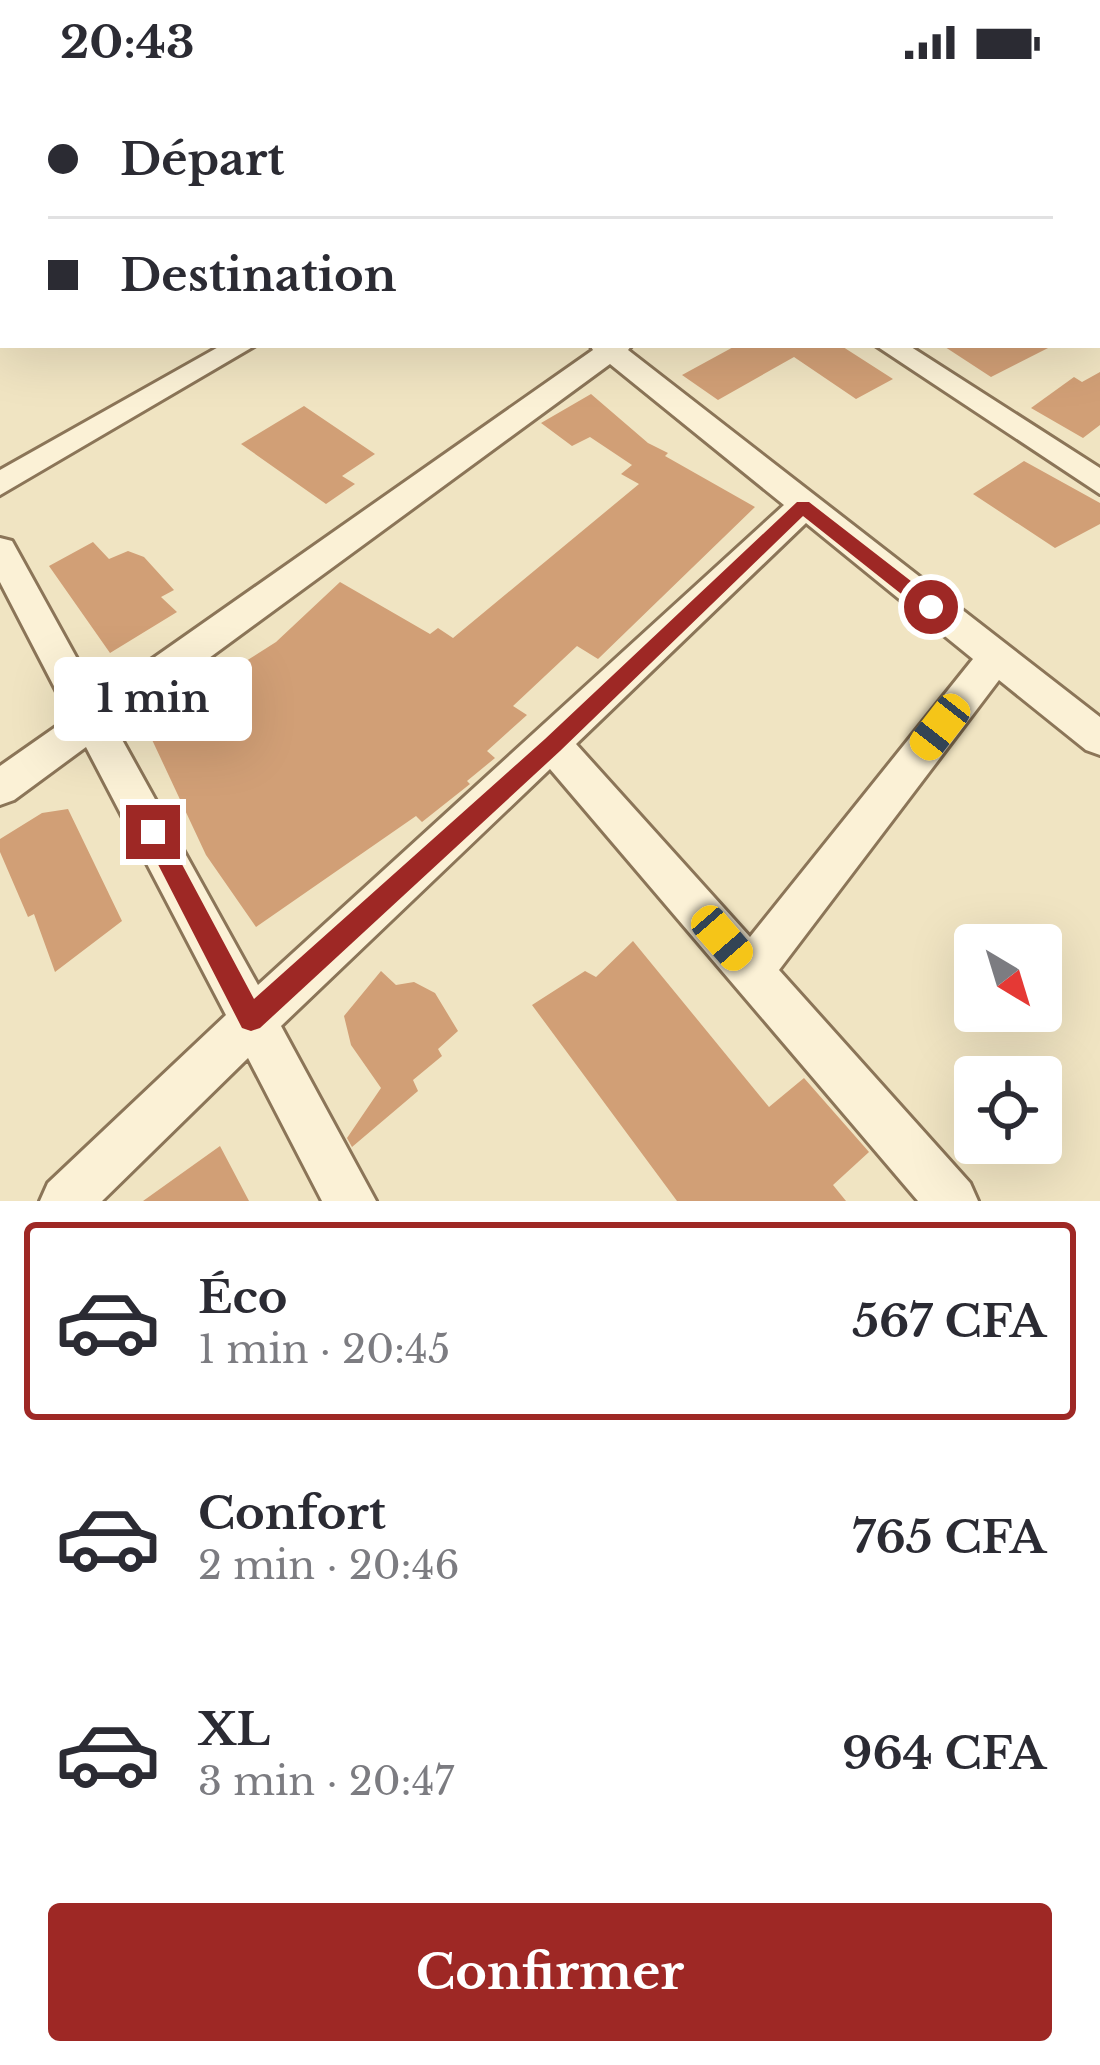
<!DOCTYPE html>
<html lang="fr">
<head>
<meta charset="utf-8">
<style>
	:root { --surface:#fff; --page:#f2f2f3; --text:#2b2b33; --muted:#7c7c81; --line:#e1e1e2; --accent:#9e2825 }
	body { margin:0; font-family:"Libre Baskerville",serif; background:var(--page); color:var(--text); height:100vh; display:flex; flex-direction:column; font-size:45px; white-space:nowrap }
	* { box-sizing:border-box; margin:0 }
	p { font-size:39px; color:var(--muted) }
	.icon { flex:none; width:66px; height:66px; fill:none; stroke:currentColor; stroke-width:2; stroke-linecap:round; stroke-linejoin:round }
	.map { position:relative; height:1117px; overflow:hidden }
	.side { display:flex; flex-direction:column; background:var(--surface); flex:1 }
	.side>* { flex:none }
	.banner { position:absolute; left:0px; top:0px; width:1101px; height:264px; box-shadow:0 12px 48px #0002; display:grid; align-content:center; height:264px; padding:0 48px; background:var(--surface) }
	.needle { width:78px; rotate:142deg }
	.fabs { position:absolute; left:954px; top:840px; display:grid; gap:24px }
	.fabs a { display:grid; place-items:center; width:108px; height:108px; border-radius:12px; background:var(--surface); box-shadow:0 12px 48px #0002; font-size:60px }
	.end { position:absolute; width:54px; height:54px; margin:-27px; border:15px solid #9e2825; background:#fff; box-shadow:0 0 0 6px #fff }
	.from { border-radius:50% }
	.bubble { position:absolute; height:84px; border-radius:12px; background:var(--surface); box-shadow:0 12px 48px #0002; font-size:39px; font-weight:700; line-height:84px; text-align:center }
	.car { position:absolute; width:36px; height:72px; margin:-36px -18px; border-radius:15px; box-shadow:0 0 9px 3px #0007; background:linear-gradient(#f5c518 24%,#345 0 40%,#f5c518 0 76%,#345 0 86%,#f5c518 0) }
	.banner b { display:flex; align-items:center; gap:42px; height:114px; font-size:45px }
	.banner b+b { border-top:3px solid var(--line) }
	.banner i { width:30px; height:30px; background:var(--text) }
	ul { padding:21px 0 0; list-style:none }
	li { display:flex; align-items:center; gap:36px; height:198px; margin:0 24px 18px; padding:0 24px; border:6px solid transparent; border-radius:12px }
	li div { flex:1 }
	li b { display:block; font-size:45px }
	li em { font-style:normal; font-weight:700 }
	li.selected { border-color:var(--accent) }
	li>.icon { width:108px; height:108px; stroke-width:1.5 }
	.primary-button { display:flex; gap:24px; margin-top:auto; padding:24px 48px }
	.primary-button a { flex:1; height:138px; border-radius:12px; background:var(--accent); color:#fff; font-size:48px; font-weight:700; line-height:138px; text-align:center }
	.status { display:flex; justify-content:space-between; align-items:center; height:84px; padding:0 60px; background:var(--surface); direction:ltr }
	.status svg { height:33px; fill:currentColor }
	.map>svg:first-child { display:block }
</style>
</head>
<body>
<div class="status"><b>20:43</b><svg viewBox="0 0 49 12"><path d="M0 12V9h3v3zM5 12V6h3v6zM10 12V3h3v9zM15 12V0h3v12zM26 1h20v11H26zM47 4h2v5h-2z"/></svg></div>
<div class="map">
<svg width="1100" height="1117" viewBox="0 0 1100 1117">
	<rect width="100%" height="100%" fill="#f0e4c2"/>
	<path fill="#d19f76" d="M 737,261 L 840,261 L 893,295 L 856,315 L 794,273 L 718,316 L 682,291 Z
		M 942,261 L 1054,261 L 991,293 Z
		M 1100,288 L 1100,341 L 1083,354 L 1031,324 L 1074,293 L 1082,298 Z
		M 591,310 L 648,359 L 668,369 L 665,372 L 755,423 L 598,575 L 577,562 L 513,622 L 527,631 L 487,667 L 495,674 L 467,697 L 470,700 L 422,738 L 416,732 L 256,843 L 206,771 L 147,645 L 166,633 L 154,620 L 184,598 L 187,602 L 222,583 L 227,589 L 276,558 L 340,498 L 430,550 L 438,544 L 453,554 L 639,400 L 621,390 L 632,381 L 590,353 L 572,362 L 541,339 Z
		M 304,322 L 375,370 L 342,392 L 355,400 L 326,420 L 241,360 Z
		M 1024,377 L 1100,419 L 1100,440 L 1055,464 L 973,410 Z
		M 93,458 L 109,475 L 128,467 L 144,473 L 174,506 L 161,513 L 177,528 L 110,569 L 49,482 Z
		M 68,725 L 122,837 L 55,888 L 34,830 L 28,833 L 0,768 L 0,755 L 42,729 Z
		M 633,857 L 769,1023 L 804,994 L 869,1068 L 833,1101 L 846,1117 L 677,1117 L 532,921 L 585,887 L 596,893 Z
		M 381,887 L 396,901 L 414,898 L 435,909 L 458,947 L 438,965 L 442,972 L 413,996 L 418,1007 L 352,1063 L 347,1054 L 381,1004 L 351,961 L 344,932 Z
		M 220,1062 L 249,1117 L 143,1117 Z"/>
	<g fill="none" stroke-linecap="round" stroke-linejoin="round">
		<g stroke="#8b7558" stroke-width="6">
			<path id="minor" d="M 267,0 L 288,0 L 290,3 L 269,3 Z
				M 480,0 L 502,0 L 504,3 L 482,3 Z
				M 1027,0 L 1052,0 L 1054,3 L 1029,3 Z
				M 0,4 L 3,4 L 3,19 L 0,19 Z
				M 1098,21 L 1100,21 L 1100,34 L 1098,34 Z
				M 3,228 L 3,244 L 0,245 L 0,229 Z
				M 222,261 L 256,261 L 0,411 L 0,386 Z
				M 590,261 L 632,261 L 628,266 L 1100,633 L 1100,671 L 1086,666 L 999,596 L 779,886 L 970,1099 L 978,1117 L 918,1117 L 550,685 L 281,942 L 376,1117 L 322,1117 L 248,974 L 102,1117 L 40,1117 L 48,1099 L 226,931 L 86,663 L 14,716 L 0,721 L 0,682 L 70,633 L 0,498 L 0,454 L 12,457 L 98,613 L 593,266 ZM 610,280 L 784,421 L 258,901 L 115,643 ZM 806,439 L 973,575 L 750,853 L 576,660 Z
				M 875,261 L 908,261 L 1100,384 L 1100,410 Z"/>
		</g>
		<g stroke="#59432d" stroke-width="6">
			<path id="major" d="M 789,0 L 820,0 L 822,3 L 791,3 Z
				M 1098,163 L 1100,163 L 1100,184 L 1098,184 Z"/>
		</g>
		<use href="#minor" fill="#fbf1d6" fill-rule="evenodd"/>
		<use href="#major" fill="#f5dc98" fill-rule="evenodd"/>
	</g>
	<path fill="#9e2825" d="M 797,418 L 809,418 L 938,518 L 938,528 L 924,528 L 803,432 L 560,667 L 260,944 L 251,947 L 242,944 L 145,755 L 145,741 L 161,741 L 254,915 L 545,655 Z"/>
</svg>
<div class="fabs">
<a><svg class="needle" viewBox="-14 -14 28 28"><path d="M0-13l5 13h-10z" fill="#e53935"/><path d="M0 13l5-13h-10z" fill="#7c7c81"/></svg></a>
<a><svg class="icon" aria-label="locate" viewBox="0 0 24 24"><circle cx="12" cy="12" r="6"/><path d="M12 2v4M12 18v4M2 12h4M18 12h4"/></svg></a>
</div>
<i class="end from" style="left:931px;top:523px"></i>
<i class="end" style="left:153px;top:748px"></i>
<div class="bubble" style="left:54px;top:573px;width:198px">1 min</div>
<i class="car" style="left:940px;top:643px;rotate:218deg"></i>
<i class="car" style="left:722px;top:854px;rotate:139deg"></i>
<div class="banner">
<b><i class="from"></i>Départ</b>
<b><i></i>Destination</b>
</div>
</div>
<section class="side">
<ul>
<li class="selected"><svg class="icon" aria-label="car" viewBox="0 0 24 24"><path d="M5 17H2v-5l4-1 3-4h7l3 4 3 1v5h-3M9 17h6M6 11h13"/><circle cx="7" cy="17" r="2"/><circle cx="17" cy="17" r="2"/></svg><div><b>Éco</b><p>1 min · 20:45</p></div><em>567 CFA</em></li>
<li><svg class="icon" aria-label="car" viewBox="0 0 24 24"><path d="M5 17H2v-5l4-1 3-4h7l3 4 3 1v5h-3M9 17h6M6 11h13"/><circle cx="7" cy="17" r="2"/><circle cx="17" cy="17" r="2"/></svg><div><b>Confort</b><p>2 min · 20:46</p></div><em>765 CFA</em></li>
<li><svg class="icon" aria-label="car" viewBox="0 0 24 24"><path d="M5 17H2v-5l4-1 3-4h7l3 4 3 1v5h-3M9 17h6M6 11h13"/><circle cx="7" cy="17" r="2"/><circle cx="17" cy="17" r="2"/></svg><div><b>XL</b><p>3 min · 20:47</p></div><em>964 CFA</em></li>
</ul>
<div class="primary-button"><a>Confirmer</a></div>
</section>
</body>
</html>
